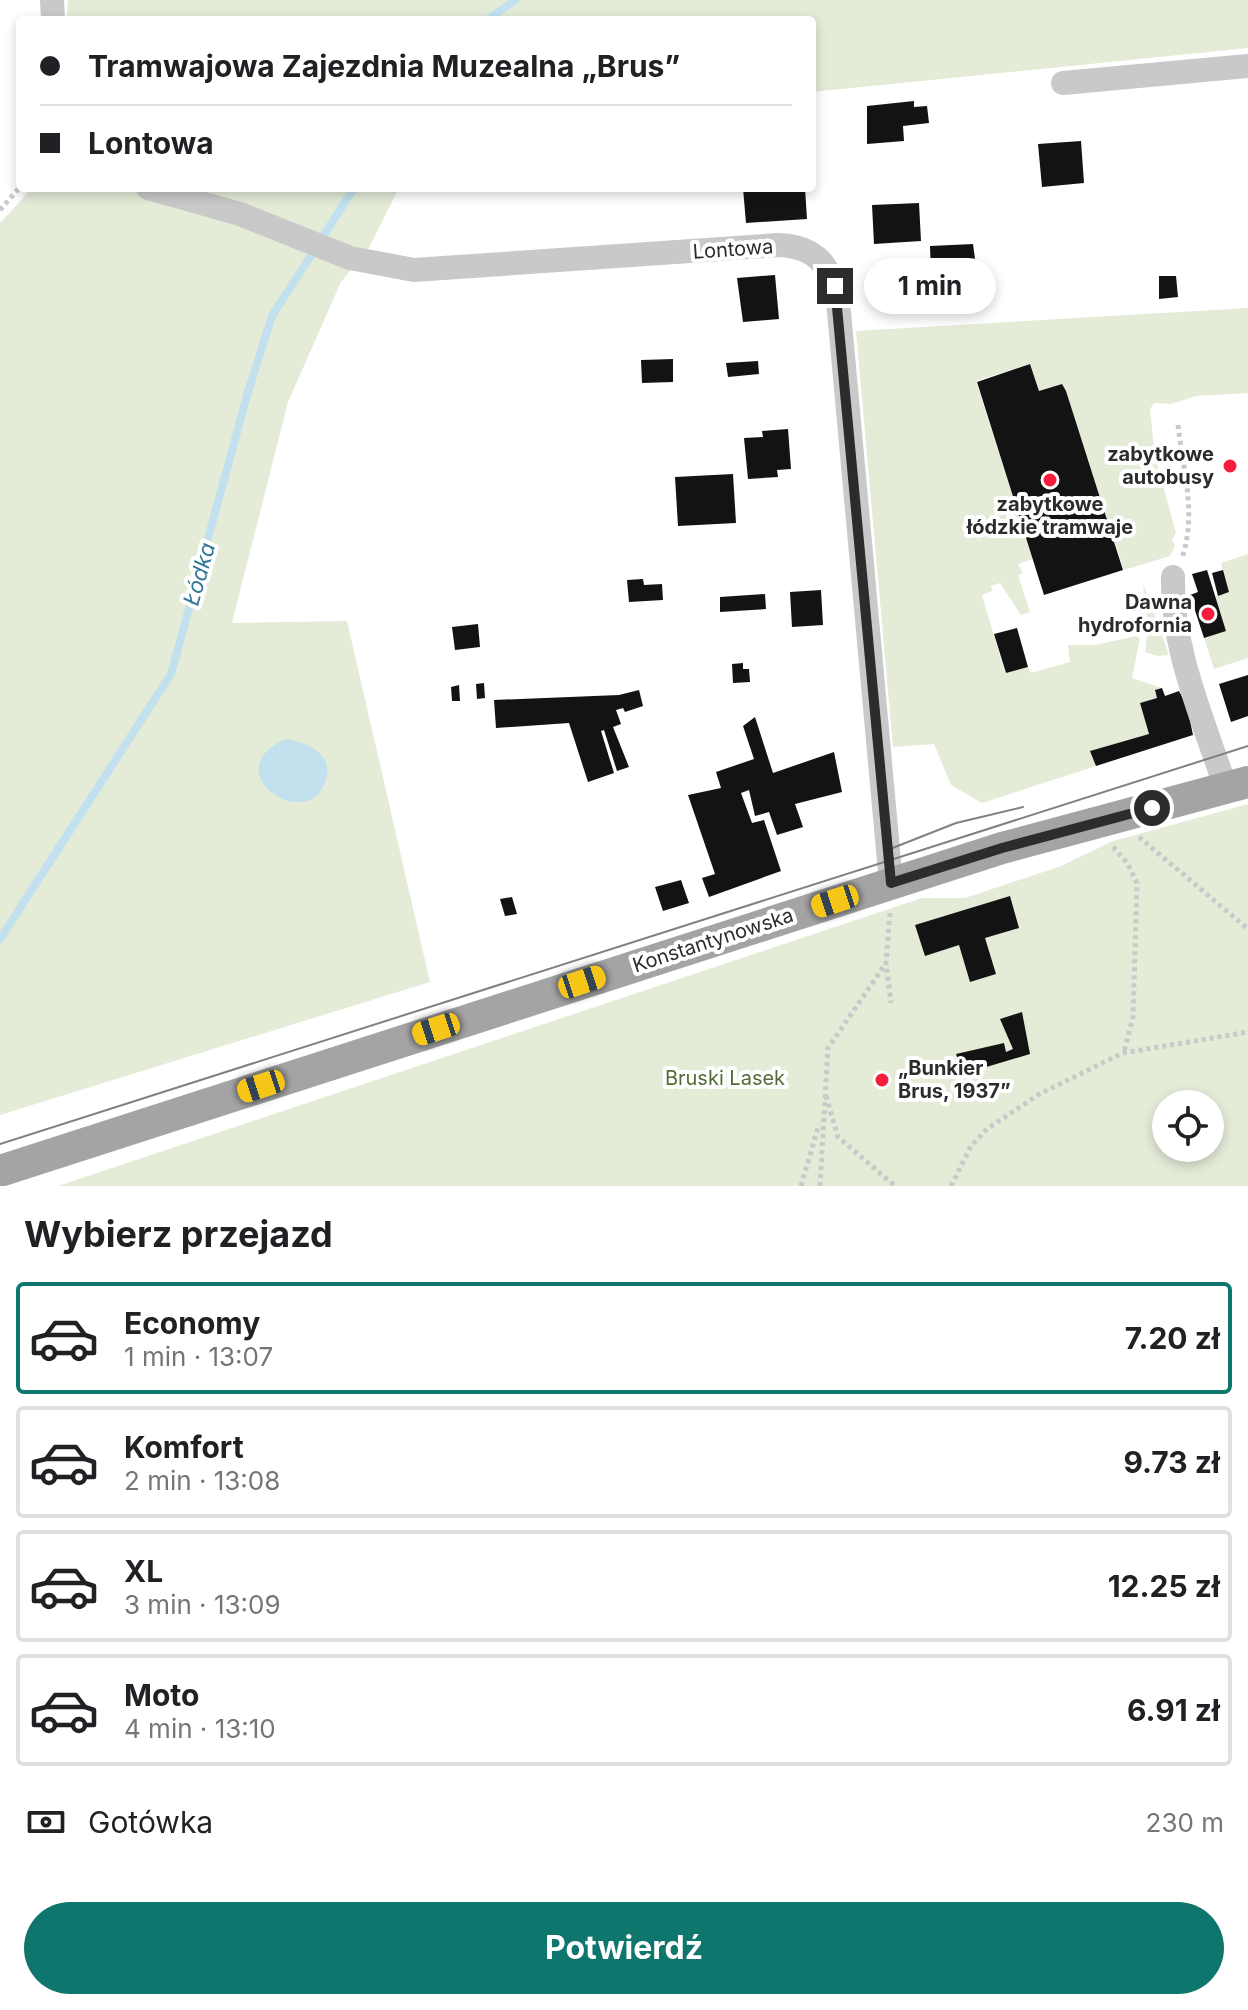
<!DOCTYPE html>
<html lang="pl">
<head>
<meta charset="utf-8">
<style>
	:root { --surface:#fff; --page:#f2f2f2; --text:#202124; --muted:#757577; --line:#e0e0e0; --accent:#0f766e }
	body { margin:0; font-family:Inter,sans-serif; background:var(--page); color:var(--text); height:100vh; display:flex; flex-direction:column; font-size:30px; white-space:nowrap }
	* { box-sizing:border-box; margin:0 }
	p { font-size:26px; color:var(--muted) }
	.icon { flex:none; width:44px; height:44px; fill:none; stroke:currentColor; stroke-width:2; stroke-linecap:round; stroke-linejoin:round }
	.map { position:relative; height:1186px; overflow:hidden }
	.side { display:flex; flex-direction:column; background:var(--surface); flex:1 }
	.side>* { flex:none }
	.guide { position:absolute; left:16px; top:16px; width:800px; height:176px; border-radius:8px; box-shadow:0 4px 12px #0003; display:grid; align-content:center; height:176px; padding:0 24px; background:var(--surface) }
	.fabs { position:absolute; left:1152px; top:1090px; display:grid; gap:16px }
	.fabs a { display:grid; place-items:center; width:72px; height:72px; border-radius:50%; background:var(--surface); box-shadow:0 4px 12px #0003; font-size:40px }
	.end { position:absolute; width:36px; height:36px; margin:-18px; border:10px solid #2c2c2c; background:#fff; box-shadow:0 0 0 4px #fff }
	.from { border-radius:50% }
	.bubble { position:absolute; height:56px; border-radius:28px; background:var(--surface); box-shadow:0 4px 12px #0003; font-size:26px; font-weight:700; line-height:56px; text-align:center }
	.car { position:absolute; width:24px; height:48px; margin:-24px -12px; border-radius:10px; box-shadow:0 0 6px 2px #0007; background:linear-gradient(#f5c518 24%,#345 0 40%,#f5c518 0 76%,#345 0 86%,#f5c518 0) }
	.guide b { display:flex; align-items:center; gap:28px; height:76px; font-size:30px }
	.guide b+b { border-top:2px solid var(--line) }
	.guide i { width:20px; height:20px; background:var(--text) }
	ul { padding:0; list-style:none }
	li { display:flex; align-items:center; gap:24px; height:112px; margin:0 16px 12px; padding:0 8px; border:4px solid var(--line); border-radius:8px }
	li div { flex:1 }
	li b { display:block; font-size:30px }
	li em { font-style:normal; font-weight:700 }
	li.active { border-color:var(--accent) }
	li>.icon { width:72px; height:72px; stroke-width:1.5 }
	h2 { padding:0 24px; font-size:36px; line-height:96px }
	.pay { display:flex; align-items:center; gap:20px; height:88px; padding:0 24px; font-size:30px }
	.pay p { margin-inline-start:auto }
	.cta { display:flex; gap:16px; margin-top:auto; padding:16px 24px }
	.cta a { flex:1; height:92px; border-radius:48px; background:var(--accent); color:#fff; font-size:32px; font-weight:700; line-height:92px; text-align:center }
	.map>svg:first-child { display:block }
</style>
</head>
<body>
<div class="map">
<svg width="1248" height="1186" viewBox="0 0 1248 1186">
	<rect width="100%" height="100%" fill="#fff"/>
	<path fill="#e4ecd8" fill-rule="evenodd" d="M 68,0 L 1248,0 L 1248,48 L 812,92 L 812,20 L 67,20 Z
		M 32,188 L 399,188 L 369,248 L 341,282 L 288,402 L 232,623 L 347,621 L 430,982 L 0,1115 L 0,223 Z
		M 1248,308 L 1248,393 L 1196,396 L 1171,404 L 1154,403 L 1150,409 L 1155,456 L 1176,533 L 1172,539 L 1175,546 L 1170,556 L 1124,570 L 1062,384 L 1039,391 L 1030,364 L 976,381 L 1033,559 L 1018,564 L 1023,573 L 1018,575 L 1030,612 L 1021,615 L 1000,583 L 991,586 L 992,591 L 982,595 L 1005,673 L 1028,667 L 1031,673 L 1070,662 L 1068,645 L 1095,645 L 1136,636 L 1140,639 L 1132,678 L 1162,688 L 1155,691 L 1157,698 L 1140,703 L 1149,734 L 1091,751 L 1096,766 L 982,803 L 951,785 L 934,744 L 893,747 L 856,331 Z
		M 1248,554 L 1248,658 L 1214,669 L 1204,638 L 1226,630 L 1215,597 L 1229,592 L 1221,563 Z
		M 1143,583 L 1169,655 L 1158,656 L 1145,652 L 1148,627 Z
		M 1248,804 L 1248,1186 L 58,1186 L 922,898 L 965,898 L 1061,866 L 1113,841 ZM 1166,1104 L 1210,1104 L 1210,1148 L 1166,1148 Z"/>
	<path fill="#c2e0ee" d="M 286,739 C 311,743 338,757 323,787 C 300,831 216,769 286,739 Z"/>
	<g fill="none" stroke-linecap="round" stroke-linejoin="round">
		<path stroke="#c2e0ee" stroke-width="8" d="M 487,20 L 515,0
			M 0,939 L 171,674 L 248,392 L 272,316 L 354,188"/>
	</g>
	<path fill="#131313" d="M 914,101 L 914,107 L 927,106 L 929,123 L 903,126 L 904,141 L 867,144 L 867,106 Z
		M 1081,141 L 1084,183 L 1042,187 L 1038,144 Z
		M 743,188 L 805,188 L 807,219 L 746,223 Z
		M 919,203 L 921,241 L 874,244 L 872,205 Z
		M 973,244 L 975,259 L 953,263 L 953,273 L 931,274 L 930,246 Z
		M 775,275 L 779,319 L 743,322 L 737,278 Z
		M 1159,276 L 1176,276 L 1178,297 L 1159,299 Z
		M 673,359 L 673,382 L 642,383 L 641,360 Z
		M 758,361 L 759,374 L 728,377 L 726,363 Z
		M 1030,364 L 1039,391 L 1062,384 L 1066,391 L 1123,570 L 1044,595 L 977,382 Z
		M 788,429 L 791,469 L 777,470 L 778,477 L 748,479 L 744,438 L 763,437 L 762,431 Z
		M 733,474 L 736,523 L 678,526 L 675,477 Z
		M 1207,570 L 1226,631 L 1204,638 L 1190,595 L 1198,592 L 1192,574 Z
		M 1223,570 L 1229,592 L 1218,596 L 1212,573 Z
		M 643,579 L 644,585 L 662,584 L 663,600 L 629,602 L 627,580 Z
		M 821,590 L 823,625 L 792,627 L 790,592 Z
		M 765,594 L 766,609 L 720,612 L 720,597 Z
		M 478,624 L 480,647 L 455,650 L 452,627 Z
		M 1017,628 L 1028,667 L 1006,673 L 994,634 Z
		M 743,663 L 743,669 L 749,669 L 750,682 L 733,683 L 732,664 Z
		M 1248,675 L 1248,716 L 1231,722 L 1219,684 Z
		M 484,683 L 485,698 L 477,699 L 476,684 Z
		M 459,685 L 460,701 L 452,701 L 451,687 Z
		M 1162,688 L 1165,696 L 1179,691 L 1187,706 L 1193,735 L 1096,766 L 1090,751 L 1149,734 L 1140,703 L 1157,698 L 1155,690 Z
		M 639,690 L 643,706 L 625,712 L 623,708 L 616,710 L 621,724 L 613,727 L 629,767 L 617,771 L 604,730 L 601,731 L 614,773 L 588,782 L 569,723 L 496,728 L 494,700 L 619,695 Z
		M 755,717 L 773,773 L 834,752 L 842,792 L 795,804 L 803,827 L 777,835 L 769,812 L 755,816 L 749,790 L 741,793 L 752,823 L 764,820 L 781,871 L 709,897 L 702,878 L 715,874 L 688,795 L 721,788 L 716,772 L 754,759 L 743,726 Z
		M 681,880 L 689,903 L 663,911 L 655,887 Z
		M 1010,896 L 1019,928 L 985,938 L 996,974 L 970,982 L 959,945 L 925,956 L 915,925 Z
		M 512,897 L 517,914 L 505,916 L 500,899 Z
		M 1022,1012 L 1030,1054 L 963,1074 L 956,1054 L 1004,1043 L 1006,1052 L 1013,1049 L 1000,1019 Z"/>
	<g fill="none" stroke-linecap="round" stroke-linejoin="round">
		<path stroke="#c9c9c9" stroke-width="5" stroke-dasharray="4 4" stroke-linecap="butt" d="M 0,210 L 20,187
			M 1178,425 C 1183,470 1197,514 1182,558
			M 1139,837 L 1248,929
			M 1113,847 L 1128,864 L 1137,883 L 1133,1017 L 1124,1052
			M 890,913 L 886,963 L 891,1003
			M 826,1096 L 838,1137 L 895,1186
			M 801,1186 L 819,1124
			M 820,1186 L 828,1048 L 886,963
			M 951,1186 L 971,1146 L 987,1129 L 1041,1093 L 1123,1053 L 1248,1032"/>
		<path stroke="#c9c9c9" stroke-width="24" d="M 52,0 L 53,20
			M 1063,83 L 1248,66
			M 148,188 L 240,214 L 350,258 L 414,270 L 778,245 C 816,246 831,266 838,301 L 891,883
			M 1173,577 C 1171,649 1204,721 1226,789"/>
		<path stroke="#a4a4a4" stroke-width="32" d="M 0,1171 L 1002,848 L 1248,782"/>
		<path stroke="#818181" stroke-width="2" d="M 890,849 L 956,823 L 1023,807
			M 0,1144 L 1248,746"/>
	</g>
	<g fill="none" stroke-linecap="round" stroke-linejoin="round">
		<path stroke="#2c2c2c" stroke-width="10" d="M 835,286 L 891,883 L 1002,848 L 1152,808"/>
	</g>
	<g fill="#f51d3c" stroke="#fff" stroke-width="3">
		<circle cx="1230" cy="466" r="8"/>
		<circle cx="1050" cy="480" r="8"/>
		<circle cx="1208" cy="614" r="8"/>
		<circle cx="882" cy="1080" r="8"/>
	</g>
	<g text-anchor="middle" stroke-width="8" stroke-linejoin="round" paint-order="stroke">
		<g font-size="20" fill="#2c2c2c" stroke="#fff">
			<text transform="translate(733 249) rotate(-4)" y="7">Lontowa</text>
			<text transform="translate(713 940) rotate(-18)" y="7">Konstantynowska</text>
		</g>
		<g font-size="20" font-weight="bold" fill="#2c2c2c" stroke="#fff" text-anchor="end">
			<text x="1214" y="461">zabytkowe<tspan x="1214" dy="23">autobusy</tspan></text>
			<text x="1050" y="511" text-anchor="middle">zabytkowe<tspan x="1050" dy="23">łódzkie tramwaje</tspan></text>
			<text x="1192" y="609">Dawna<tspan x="1192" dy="23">hydrofornia</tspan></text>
			<text x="898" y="1075" text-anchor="start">„Bunkier<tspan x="898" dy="23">Brus, 1937”</tspan></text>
		</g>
		<g font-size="20" fill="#536c36" stroke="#fff">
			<text x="725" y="1085">Bruski Lasek</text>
		</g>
		<g font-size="22" font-style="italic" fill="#347695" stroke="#fff">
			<text transform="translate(199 574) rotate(-74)" y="8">Łódka</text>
		</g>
	</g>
</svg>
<div class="fabs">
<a><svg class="icon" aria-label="locate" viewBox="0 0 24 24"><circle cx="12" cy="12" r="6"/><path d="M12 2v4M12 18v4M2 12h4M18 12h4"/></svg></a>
</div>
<i class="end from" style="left:1152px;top:808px"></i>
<i class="end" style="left:835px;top:286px"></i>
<div class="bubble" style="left:864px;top:258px;width:132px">1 min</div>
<i class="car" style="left:835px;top:901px;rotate:252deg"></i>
<i class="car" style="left:582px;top:982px;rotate:72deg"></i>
<i class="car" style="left:436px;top:1029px;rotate:252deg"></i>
<i class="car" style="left:261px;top:1086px;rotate:252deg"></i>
<div class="guide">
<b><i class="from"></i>Tramwajowa Zajezdnia Muzealna „Brus”</b>
<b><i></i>Lontowa</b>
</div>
</div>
<section class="side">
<h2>Wybierz przejazd</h2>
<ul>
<li class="active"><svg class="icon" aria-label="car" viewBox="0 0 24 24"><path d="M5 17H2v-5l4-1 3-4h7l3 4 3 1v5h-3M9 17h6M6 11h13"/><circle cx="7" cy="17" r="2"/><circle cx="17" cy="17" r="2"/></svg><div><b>Economy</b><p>1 min · 13:07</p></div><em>7.20 zł</em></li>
<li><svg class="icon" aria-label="car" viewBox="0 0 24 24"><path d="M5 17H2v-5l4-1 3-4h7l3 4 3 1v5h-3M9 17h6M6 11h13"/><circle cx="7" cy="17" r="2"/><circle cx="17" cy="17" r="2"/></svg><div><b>Komfort</b><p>2 min · 13:08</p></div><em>9.73 zł</em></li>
<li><svg class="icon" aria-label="car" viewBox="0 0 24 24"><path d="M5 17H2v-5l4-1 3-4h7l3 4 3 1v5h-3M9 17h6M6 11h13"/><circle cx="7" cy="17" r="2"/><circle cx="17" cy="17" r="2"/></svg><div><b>XL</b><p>3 min · 13:09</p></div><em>12.25 zł</em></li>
<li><svg class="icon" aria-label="car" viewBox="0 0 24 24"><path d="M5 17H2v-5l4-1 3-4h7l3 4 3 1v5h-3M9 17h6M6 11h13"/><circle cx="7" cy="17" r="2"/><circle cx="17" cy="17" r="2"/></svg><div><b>Moto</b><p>4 min · 13:10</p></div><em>6.91 zł</em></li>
</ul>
<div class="pay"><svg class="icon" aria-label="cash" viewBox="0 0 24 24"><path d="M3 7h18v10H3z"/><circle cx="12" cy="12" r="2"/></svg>Gotówka<p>230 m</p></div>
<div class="cta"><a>Potwierdź</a></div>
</section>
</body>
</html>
